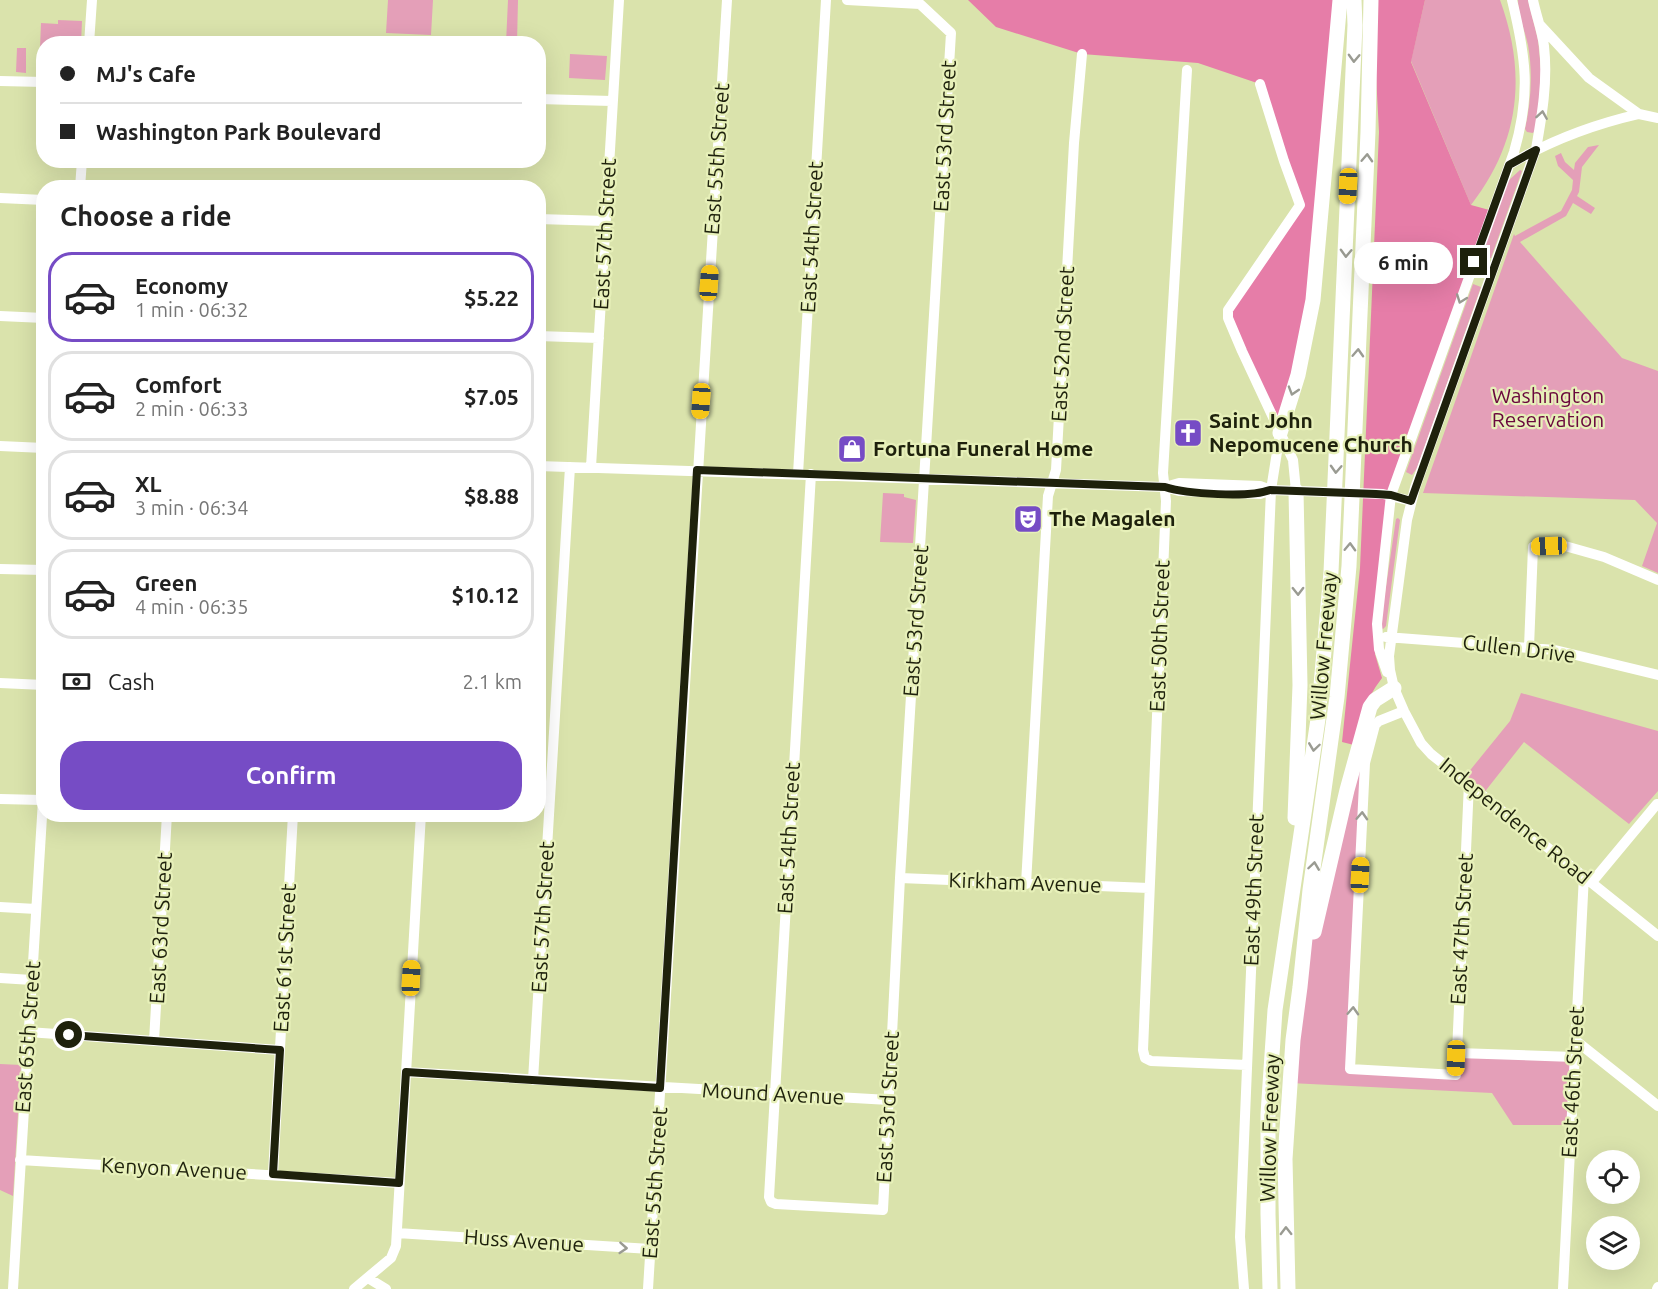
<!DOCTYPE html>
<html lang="en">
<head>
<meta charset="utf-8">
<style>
	:root { --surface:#fff; --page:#f2f2f2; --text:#222; --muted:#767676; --line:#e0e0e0; --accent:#764cc5 }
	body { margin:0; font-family:Ubuntu,sans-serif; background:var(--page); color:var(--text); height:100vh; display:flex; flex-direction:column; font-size:22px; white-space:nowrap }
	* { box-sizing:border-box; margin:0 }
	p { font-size:20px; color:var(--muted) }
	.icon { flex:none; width:33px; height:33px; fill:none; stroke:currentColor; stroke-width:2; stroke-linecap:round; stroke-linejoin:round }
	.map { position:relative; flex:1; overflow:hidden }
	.panel { position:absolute; left:36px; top:180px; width:510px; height:642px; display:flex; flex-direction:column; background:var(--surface); border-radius:24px; box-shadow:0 6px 24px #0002 }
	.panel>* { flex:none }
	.hud { position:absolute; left:36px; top:36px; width:510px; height:132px; border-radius:24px; box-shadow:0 6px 24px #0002; display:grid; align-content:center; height:132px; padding:0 24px; background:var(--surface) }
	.tools { position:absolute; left:1586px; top:1150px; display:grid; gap:12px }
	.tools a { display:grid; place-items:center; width:54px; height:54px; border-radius:50%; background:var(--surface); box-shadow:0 6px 24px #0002; font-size:30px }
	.end { position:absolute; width:27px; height:27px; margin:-14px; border:8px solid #1e210c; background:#fff; box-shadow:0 0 0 3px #fff }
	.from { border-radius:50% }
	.bubble { position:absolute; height:42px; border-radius:21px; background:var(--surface); box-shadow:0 6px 24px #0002; font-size:20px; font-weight:700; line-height:42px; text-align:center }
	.car { position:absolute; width:18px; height:36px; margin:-18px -9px; border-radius:8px; box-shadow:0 0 4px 2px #0007; background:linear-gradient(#f5c518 24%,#345 0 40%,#f5c518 0 76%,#345 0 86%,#f5c518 0) }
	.hud b { display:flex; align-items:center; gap:21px; height:57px; font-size:22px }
	.hud b+b { border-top:2px solid var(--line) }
	.hud i { width:15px; height:15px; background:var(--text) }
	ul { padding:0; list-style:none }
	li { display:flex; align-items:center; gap:18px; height:90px; margin:0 12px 9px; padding:0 12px; border:3px solid var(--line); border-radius:24px }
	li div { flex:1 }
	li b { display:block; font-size:22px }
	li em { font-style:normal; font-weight:700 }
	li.on { border-color:var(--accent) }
	li>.icon { width:54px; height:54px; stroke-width:1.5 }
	h2 { padding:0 24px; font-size:27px; line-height:72px }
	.pay { display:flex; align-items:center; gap:15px; height:66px; padding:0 24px; font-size:22px }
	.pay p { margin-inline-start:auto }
	.button { display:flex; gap:12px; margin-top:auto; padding:12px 24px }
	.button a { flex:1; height:69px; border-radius:24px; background:var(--accent); color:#fff; font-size:24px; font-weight:700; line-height:69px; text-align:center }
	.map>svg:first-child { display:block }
</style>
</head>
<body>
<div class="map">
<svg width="1658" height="1289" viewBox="0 0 1658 1289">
	<rect width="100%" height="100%" fill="#dae3ac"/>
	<path fill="#e49fb8" d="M 388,0 L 433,0 L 431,35 L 386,33 Z
		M 508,0 L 518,0 L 517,43 L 506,43 Z
		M 1425,0 L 1500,0 C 1527,74 1520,142 1471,205 L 1411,61 Z
		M 1518,0 L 1528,0 L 1538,40 L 1541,70 L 1541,87 L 1535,130 L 1533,133 L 1527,132 L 1525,129 C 1531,102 1533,73 1528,45 C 1525,31 1518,15 1518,0 Z
		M 58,20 L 82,21 L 81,43 L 44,44 L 43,73 L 39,73 L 41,23 L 58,24 Z
		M 17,48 L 26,48 L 26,73 L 16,72 Z
		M 570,54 L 607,56 L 605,80 L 569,78 Z
		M 1599,145 L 1582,167 L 1579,192 L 1577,196 L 1595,208 L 1591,214 L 1573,203 L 1566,216 L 1520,242 L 1622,358 L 1658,371 L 1658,573 L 1642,566 L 1657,523 L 1635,500 L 1423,493 L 1514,234 L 1515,236 L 1561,211 L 1572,190 L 1573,180 L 1558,166 L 1555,156 L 1561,153 L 1565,162 L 1574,170 L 1575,163 L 1588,147 Z
		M 1520,170 L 1522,171 L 1491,258 L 1484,258 L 1482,252 L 1508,181 Z
		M 1473,284 L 1481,287 L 1417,468 L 1412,475 L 1406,472 Z
		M 883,493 L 904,494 L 904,497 L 916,500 L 913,543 L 880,542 Z
		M 1398,518 L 1400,520 L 1386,626 L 1383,629 L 1380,627 L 1396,519 Z
		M 1521,693 L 1658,731 L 1658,791 L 1629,824 L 1524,742 L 1483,794 L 1463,779 L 1510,721 Z
		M 1365,763 L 1350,1069 L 1456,1075 L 1457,1053 L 1574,1057 L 1571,1125 L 1513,1125 L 1492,1093 L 1290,1083 L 1300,987 L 1347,790 Z
		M 0,1064 L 21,1065 L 13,1196 L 0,1190 Z"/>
	<path fill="#e67da8" d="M 968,0 L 1340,0 L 1313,300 L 1280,433 L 1228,318 L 1297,209 L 1260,84 L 1198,63 L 1082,54 L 996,27 Z
		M 1372,0 L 1425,0 L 1411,62 L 1471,205 L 1493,211 L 1396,481 L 1379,649 L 1375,654 L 1382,678 C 1364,702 1361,717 1354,745 L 1342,742 L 1360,568 L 1379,132 Z"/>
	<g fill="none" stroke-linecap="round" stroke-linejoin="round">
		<path stroke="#fff" stroke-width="10" d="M 1533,0 C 1536,15 1542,30 1544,46 C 1548,81 1542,115 1536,149 L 1415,488 L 1407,520 L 1389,656 L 1390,670 L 1394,688 L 1404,711 L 1421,743 L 1431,754 L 1658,936
			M 1540,25 L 1589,78 L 1639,114 L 1658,118
			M 89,44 L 92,0
			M 1187,70 L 1163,473 L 1166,501 L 1143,1050 L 1145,1058 L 1151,1061 L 1247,1065
			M 0,81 L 44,82
			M 1260,84 L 1284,161 L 1300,205 L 1228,310 L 1228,318 L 1242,351 L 1293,460 L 1296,491
			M 538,99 L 612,101
			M 1509,165 C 1551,140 1591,125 1639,114
			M 80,188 L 82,160
			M 0,198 L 44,200
			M 538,219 L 605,221
			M 0,316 L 44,318
			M 538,336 L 599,338
			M 0,446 L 44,448
			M 538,466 L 1165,487 L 1179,483 L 1260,486 L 1271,490 L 1383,494 L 1411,501
			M 591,467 L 619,0
			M 798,474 L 826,0
			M 811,474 L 769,1197 L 771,1202 L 776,1204 L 883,1210 L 900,878 L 951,33 L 920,4 L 847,0
			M 1165,487 L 1179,491 L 1260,494 L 1271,490
			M 0,569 L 44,570
			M 1386,637 L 1555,650 L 1658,675
			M 1529,647 L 1533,547 L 1565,546 L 1604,557 L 1658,580
			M 1387,672 L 1379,649 L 1377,624 L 1391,495 L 1514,152 C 1531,94 1526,57 1512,0
			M 0,683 L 44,685
			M 1404,711 L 1379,721 L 1375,725 L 1365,763 L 1350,1069 L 1456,1075 L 1469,783
			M 0,799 L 42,800
			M 900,878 L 1149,888
			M 1592,882 L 1657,804
			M 1026,884 L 1048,496 L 1056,470 L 1074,143 L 1082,54
			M 0,907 L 36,909
			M 0,978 L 32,980
			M 28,1032 L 280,1050
			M 1575,1040 L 1658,1106
			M 154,1041 L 167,814
			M 1457,1053 L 1574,1057
			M 406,1072 L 889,1100
			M 533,1080 L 570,467
			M 20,1160 L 399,1183
			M 273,1174 L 293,814
			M 397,1233 L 650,1249
			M 368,1278 L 386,1289
			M 13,1289 L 44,784
			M 354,1289 L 391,1258 L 396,1246 L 421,814
			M 648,1289 L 727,0
			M 1244,1289 L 1240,1237 L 1271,490 L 1280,433
			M 1563,1289 L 1584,875
			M 1657,1289 L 1658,1287"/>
		<path stroke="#fff" stroke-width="15" d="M 1280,433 L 1298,375 L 1313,300 L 1340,0
			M 1295,818 L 1300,685 L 1296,491
			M 1314,932 L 1347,790 L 1370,707 L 1375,700 L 1394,688
			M 1270,1289 L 1268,1214 L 1268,1114 L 1275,1010 L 1318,719 L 1331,572 L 1355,25 L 1354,0
			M 1288,1289 L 1285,1159 L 1293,1040 L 1300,987 L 1310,890 L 1337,697 L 1349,566 L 1368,132 L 1371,0"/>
	</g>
	<defs><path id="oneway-chevron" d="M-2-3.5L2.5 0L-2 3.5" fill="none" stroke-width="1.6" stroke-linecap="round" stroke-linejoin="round" transform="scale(1.5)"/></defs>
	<g stroke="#9a9b92">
		<use href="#oneway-chevron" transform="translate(1354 58) rotate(92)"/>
		<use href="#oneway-chevron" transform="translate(1542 115) rotate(-81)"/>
		<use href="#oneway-chevron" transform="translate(1367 158) rotate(-87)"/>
		<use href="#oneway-chevron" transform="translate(1346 253) rotate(92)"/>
		<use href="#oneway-chevron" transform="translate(1461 299) rotate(110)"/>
		<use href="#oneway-chevron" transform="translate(1358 353) rotate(-87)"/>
		<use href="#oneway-chevron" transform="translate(1293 391) rotate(107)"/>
		<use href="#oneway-chevron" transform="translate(1336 469) rotate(93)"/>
		<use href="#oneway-chevron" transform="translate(1350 547) rotate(-88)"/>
		<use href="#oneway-chevron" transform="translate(1298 591) rotate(89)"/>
		<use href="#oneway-chevron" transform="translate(1314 747) rotate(98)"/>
		<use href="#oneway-chevron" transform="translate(1362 816) rotate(-87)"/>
		<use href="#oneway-chevron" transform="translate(1314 866) rotate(-82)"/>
		<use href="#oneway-chevron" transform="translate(1353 1011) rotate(-87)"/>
		<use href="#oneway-chevron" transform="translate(1286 1231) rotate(-91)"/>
		<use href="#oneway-chevron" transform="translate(623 1248) rotate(4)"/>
	</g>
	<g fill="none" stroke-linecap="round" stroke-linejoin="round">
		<path stroke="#1e210c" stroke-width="8" d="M 69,1035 L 280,1050 L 273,1174 L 399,1183 L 406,1072 L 660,1088 L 697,470 L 1165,487 C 1187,494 1249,498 1270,490 L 1376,494 L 1391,495 L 1411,501 L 1536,150 L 1509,165 L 1474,262"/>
	</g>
	<defs>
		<g id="church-square" transform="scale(1.5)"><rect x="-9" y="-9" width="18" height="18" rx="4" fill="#764cc5" stroke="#e7f0b9"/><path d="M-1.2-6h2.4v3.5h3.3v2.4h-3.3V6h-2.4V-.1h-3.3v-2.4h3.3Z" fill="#fff"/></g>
		<g id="shop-square" transform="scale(1.5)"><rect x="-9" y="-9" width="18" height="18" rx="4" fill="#764cc5" stroke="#e7f0b9"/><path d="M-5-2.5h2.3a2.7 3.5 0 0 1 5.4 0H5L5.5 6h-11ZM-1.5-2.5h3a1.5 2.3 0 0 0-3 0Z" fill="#fff"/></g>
		<g id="theatre-square" transform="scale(1.5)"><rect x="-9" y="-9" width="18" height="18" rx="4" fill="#764cc5" stroke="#e7f0b9"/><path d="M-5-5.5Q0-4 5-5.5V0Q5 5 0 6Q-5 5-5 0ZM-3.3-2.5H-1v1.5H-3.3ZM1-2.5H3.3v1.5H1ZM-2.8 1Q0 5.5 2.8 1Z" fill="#fff"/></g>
	</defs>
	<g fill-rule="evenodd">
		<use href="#church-square" x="1188" y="433"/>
		<use href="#shop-square" x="852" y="449"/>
		<use href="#theatre-square" x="1028" y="519"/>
	</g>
	<g text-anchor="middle" stroke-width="4.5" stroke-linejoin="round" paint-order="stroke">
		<g font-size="21" fill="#1e210c" stroke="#e7f0b9">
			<text transform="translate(945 136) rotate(-87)" y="7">East 53rd Street</text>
			<text transform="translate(717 159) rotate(-86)" y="7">East 55th Street</text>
			<text transform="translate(605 234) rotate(-87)" y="7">East 57th Street</text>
			<text transform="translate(812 237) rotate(-87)" y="7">East 54th Street</text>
			<text transform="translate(1063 344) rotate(-87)" y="7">East 52nd Street</text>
			<text transform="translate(916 621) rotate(-86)" y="7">East 53rd Street</text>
			<text transform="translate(1160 636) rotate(-88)" y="7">East 50th Street</text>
			<text transform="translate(1324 646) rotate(-85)" y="7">Willow Freeway</text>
			<text transform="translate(1519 649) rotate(7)" y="7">Cullen Drive</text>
			<text transform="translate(1515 821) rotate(39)" y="7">Independence Road</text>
			<text transform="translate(789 838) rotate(-87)" y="7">East 54th Street</text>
			<text transform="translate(1025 883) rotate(2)" y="7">Kirkham Avenue</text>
			<text transform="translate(1254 890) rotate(-88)" y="7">East 49th Street</text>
			<text transform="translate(543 917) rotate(-87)" y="7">East 57th Street</text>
			<text transform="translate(161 928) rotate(-87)" y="7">East 63rd Street</text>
			<text transform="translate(1462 929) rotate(-87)" y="7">East 47th Street</text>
			<text transform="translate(285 958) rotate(-87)" y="7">East 61st Street</text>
			<text transform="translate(28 1037) rotate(-86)" y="7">East 65th Street</text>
			<text transform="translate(1573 1082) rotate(-87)" y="7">East 46th Street</text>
			<text transform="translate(773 1094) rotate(3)" y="7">Mound Avenue</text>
			<text transform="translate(888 1107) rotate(-87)" y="7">East 53rd Street</text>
			<text transform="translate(1270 1128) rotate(-88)" y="7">Willow Freeway</text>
			<text transform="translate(174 1169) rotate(3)" y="7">Kenyon Avenue</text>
			<text transform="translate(655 1183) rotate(-86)" y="7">East 55th Street</text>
			<text transform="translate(524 1241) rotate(4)" y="7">Huss Avenue</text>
		</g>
		<g font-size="21" fill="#6a083d" stroke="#e7f0b9">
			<text x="1548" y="403">Washington<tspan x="1548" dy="24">Reservation</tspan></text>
		</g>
		<g font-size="21" font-weight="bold" fill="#1e210c" stroke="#e7f0b9" text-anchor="start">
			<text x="1209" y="428">Saint John<tspan x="1209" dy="24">Nepomucene Church</tspan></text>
			<text x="873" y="456">Fortuna Funeral Home</text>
			<text x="1049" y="526">The Magalen</text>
		</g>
	</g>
</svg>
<div class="tools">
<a><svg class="icon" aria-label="locate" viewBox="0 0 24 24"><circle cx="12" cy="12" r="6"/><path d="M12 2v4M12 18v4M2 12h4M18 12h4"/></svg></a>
<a><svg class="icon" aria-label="layers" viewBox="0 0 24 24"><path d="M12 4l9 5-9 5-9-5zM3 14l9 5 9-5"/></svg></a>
</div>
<i class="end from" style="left:69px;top:1035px"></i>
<i class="end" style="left:1474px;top:262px"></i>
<div class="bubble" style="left:1354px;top:242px;width:99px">6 min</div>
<i class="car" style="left:1348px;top:186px;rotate:183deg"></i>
<i class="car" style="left:709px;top:283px;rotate:4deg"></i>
<i class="car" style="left:701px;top:401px;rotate:184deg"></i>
<i class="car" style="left:1549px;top:546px;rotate:268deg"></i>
<i class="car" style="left:1360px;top:875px;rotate:3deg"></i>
<i class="car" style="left:411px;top:978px;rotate:3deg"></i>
<i class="car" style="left:1456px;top:1058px;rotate:182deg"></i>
<div class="hud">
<b><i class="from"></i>MJ's Cafe</b>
<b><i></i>Washington Park Boulevard</b>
</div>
<section class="panel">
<h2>Choose a ride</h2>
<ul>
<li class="on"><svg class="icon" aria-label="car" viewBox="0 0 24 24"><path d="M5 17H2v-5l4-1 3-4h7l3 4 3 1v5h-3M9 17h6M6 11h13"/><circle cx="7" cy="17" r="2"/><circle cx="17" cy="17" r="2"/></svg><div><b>Economy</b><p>1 min · 06:32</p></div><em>$5.22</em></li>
<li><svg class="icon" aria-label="car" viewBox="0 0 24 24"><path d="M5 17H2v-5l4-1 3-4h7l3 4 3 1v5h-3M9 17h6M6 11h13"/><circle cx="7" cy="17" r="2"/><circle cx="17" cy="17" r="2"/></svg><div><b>Comfort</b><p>2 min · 06:33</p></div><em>$7.05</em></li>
<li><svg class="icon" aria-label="car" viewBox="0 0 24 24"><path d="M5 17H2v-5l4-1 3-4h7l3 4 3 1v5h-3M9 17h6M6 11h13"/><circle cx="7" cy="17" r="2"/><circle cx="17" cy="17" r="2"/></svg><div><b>XL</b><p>3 min · 06:34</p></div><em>$8.88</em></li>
<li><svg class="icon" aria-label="car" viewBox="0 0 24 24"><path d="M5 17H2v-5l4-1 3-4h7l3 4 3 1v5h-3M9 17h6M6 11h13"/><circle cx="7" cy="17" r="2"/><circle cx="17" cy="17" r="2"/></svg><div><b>Green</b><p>4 min · 06:35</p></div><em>$10.12</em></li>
</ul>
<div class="pay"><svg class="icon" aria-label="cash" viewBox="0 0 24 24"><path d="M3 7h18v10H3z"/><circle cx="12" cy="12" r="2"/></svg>Cash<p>2.1 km</p></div>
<div class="button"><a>Confirm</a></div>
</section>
</div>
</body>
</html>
